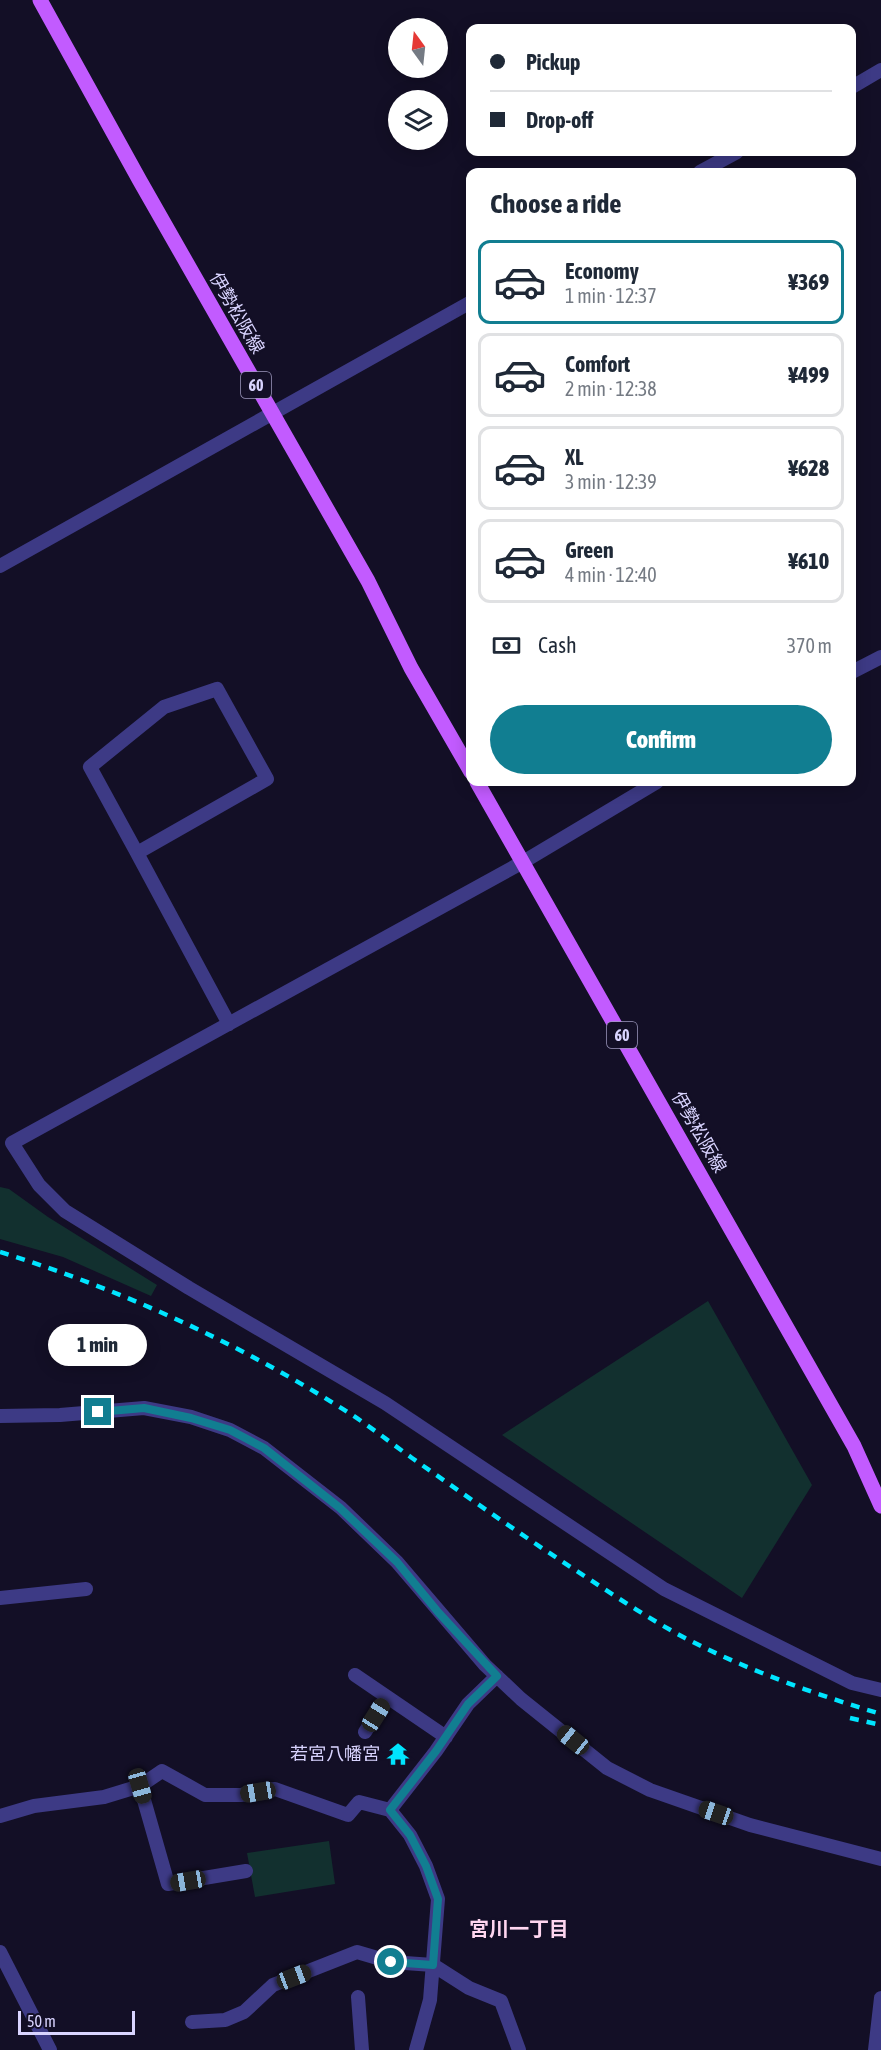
<!DOCTYPE html>
<html lang="en">
<head>
<meta charset="utf-8">
<style>
	:root { --surface:#fff; --page:#f2f2f3; --text:#1f2937; --muted:#747a83; --line:#e0e1e3; --accent:#117e91 }
	body { margin:0; font-family:"Asap Condensed","Noto Sans JP",sans-serif; background:var(--page); color:var(--text); height:100vh; display:flex; flex-direction:column; font-size:22px; white-space:nowrap }
	* { box-sizing:border-box; margin:0 }
	p { font-size:20px; color:var(--muted) }
	.icon { flex:none; width:33px; height:33px; fill:none; stroke:currentColor; stroke-width:2; stroke-linecap:round; stroke-linejoin:round }
	.map { position:relative; flex:1; overflow:hidden }
	.drawer { position:absolute; left:466px; top:168px; width:390px; height:618px; display:flex; flex-direction:column; background:var(--surface); border-radius:12px; box-shadow:0 3px 15px #0003 }
	.drawer>* { flex:none }
	.hud { position:absolute; left:466px; top:24px; width:390px; height:132px; border-radius:12px; box-shadow:0 3px 15px #0003; display:grid; align-content:center; height:132px; padding:0 24px; background:var(--surface) }
	.needle { width:39px; rotate:345deg }
	.fabs { position:absolute; left:388px; top:18px; display:grid; gap:12px }
	.fabs a { display:grid; place-items:center; width:60px; height:60px; border-radius:50%; background:var(--surface); box-shadow:0 3px 15px #0003; font-size:30px }
	.scale { position:absolute; left:18px; bottom:15px; width:117px; box-sizing:border-box; padding-left:6px; border:3px solid #d9d4ff; border-top:0; font-size:16px; line-height:21px; white-space:nowrap; color:#d9d4ff; -webkit-text-stroke:4px #130f26; paint-order:stroke }
	.end { position:absolute; width:27px; height:27px; margin:-14px; border:8px solid #117e91; background:#fff; box-shadow:0 0 0 3px #fff }
	.from { border-radius:50% }
	.bubble { position:absolute; height:42px; border-radius:21px; background:var(--surface); box-shadow:0 3px 15px #0003; font-size:20px; font-weight:800; line-height:42px; text-align:center }
	.car { position:absolute; width:18px; height:36px; margin:-18px -9px; border-radius:8px; box-shadow:0 0 4px 2px #0007; background:linear-gradient(#222 24%,#8ab4d8 0 40%,#222 0 76%,#8ab4d8 0 86%,#222 0) }
	.hud b { display:flex; align-items:center; gap:21px; height:57px; font-size:22px }
	.hud b+b { border-top:2px solid var(--line) }
	.hud i { width:15px; height:15px; background:var(--text) }
	ul { padding:0; list-style:none }
	li { display:flex; align-items:center; gap:18px; height:84px; margin:0 12px 9px; padding:0 12px; border:3px solid var(--line); border-radius:12px }
	li div { flex:1 }
	li b { display:block; font-size:22px }
	li em { font-style:normal; font-weight:800 }
	li.current { border-color:var(--accent) }
	li>.icon { width:54px; height:54px; stroke-width:1.5 }
	h2 { padding:0 24px; font-size:27px; line-height:72px }
	.pay { display:flex; align-items:center; gap:15px; height:66px; padding:0 24px; font-size:22px }
	.pay p { margin-inline-start:auto }
	.action { display:flex; gap:12px; margin-top:auto; padding:12px 24px }
	.action a { flex:1; height:69px; border-radius:36px; background:var(--accent); color:#fff; font-size:24px; font-weight:800; line-height:69px; text-align:center }
	.map>svg:first-child { display:block }
</style>
</head>
<body>
<div class="map">
<svg width="881" height="2050" viewBox="0 0 881 2050">
	<rect width="100%" height="100%" fill="#130f26"/>
	<path fill="#12302f" d="M 0,1187 L 9,1189 L 48,1217 L 157,1285 L 151,1296 L 63,1257 L 0,1239 Z
		M 708,1301 L 812,1485 L 742,1598 L 502,1435 Z
		M 329,1841 L 335,1884 L 255,1897 L 247,1853 Z"/>
	<g fill="none" stroke-linecap="round" stroke-linejoin="round">
		<path stroke="#3d3a85" stroke-width="14" d="M 852,87 L 881,70
			M 700,172 L 737,152
			M 0,566 L 471,302
			M 852,672 L 881,657
			M 217,689 L 267,779 L 137,853 L 90,767 L 164,707 Z
			M 657,782 L 523,862 L 12,1143 L 39,1185 L 65,1211 L 189,1288 L 385,1403 L 664,1589 L 852,1683 L 881,1690
			M 137,853 L 229,1024
			M 0,1416 L 60,1415 L 144,1408 L 191,1417 L 230,1430 L 264,1448 L 341,1508 L 397,1562 L 485,1665 L 521,1699 L 607,1768 L 650,1790 L 750,1825 L 881,1859
			M 0,1598 L 86,1589
			M 355,1675 L 446,1737
			M 365,1732 L 387,1697
			M 140,1786 L 168,1884 L 246,1871
			M 390,1810 L 436,1751 L 468,1704 L 497,1676
			M 0,1816 L 34,1806 L 104,1797 L 140,1786 L 162,1771 L 205,1795 L 241,1795 L 275,1789 L 348,1815 L 359,1802 L 390,1810 L 410,1835 L 426,1866 L 438,1899 L 430,2000 L 416,2050
			M 0,1952 L 50,2050
			M 358,1997 L 362,2050
			M 192,2022 L 225,2020 L 244,2012 L 273,1985 L 357,1952 L 391,1962 L 433,1965 L 469,1988 L 501,2001 L 519,2050
			M 875,2050 L 881,1998"/>
		<path stroke="#c25bff" stroke-width="15" d="M 40,0 L 140,181 L 368,581 L 411,668 L 471,772
			M 477,782 L 854,1446 L 881,1506"/>
		<path stroke="#00e5ff" stroke-width="4.5" stroke-dasharray="9 8" stroke-linecap="butt" d="M 0,1252 C 119,1289 232,1340 338,1406 C 363,1421 387,1440 412,1458 C 469,1498 527,1539 586,1577 C 618,1598 651,1620 685,1638 C 747,1670 814,1694 881,1714
			M 850,1718 L 881,1725"/>
	</g>
	<g fill="none" stroke-linecap="round" stroke-linejoin="round">
		<path stroke="#117e91" stroke-width="8" d="M 98,1412 L 144,1408 L 191,1418 L 230,1430 L 264,1448 L 340,1508 L 397,1562 L 438,1612 L 497,1676 L 468,1704 L 436,1751 L 390,1810 L 410,1835 L 426,1866 L 438,1899 L 433,1965 L 391,1962"/>
	</g>
	<defs>
		<g id="temple-bare" transform="scale(1.8)"><path d="M0-6L5-2H3V0L6.5 2.5H4V6H1.5V3h-3V6H-4V2.5H-6.5L-3 0V-2H-5Z" fill="#00e5ff" stroke="#130f26" stroke-width="2.5" paint-order="stroke"/></g>
	</defs>
	<g fill-rule="evenodd">
		<use href="#temple-bare" x="398" y="1754"/>
	</g>
	<g text-anchor="middle" stroke-width="4.5" stroke-linejoin="round" paint-order="stroke">
		<g fill="#130f26" stroke="#9e99be" stroke-width="1.5">
			<rect x="241" y="372" width="30" height="26" rx="4.5"/>
			<rect x="607" y="1022" width="30" height="26" rx="4.5"/>
		</g>
		<g font-size="16" font-weight="bold" fill="#d9d4ff">
			<text x="256" y="391">60</text>
			<text x="622" y="1041">60</text>
		</g>
		<g font-size="18" fill="#d9d4ff" stroke="#130f26">
			<text transform="translate(237 313) rotate(60)" y="6">伊勢松阪線</text>
			<text transform="translate(699 1132) rotate(60)" y="6">伊勢松阪線</text>
		</g>
		<g font-size="18" fill="#d9d4ff" stroke="#130f26" text-anchor="end">
			<text x="380" y="1760">若宮八幡宮</text>
		</g>
		<g font-size="20" font-weight="bold" fill="#ffd6f0" stroke="#130f26">
			<text x="519" y="1936">宮川一丁目</text>
		</g>
	</g>
</svg>
<div class="fabs">
<a><svg class="needle" viewBox="-14 -14 28 28"><path d="M0-13l5 13h-10z" fill="#e53935"/><path d="M0 13l5-13h-10z" fill="#747a83"/></svg></a>
<a><svg class="icon" aria-label="layers" viewBox="0 0 24 24"><path d="M12 4l9 5-9 5-9-5zM3 14l9 5 9-5"/></svg></a>
</div>
<div class="scale">50 m</div>
<i class="end from" style="left:391px;top:1962px"></i>
<i class="end" style="left:98px;top:1412px"></i>
<div class="bubble" style="left:48px;top:1324px;width:99px">1 min</div>
<i class="car" style="left:376px;top:1715px;rotate:32deg"></i>
<i class="car" style="left:573px;top:1740px;rotate:309deg"></i>
<i class="car" style="left:140px;top:1786px;rotate:164deg"></i>
<i class="car" style="left:258px;top:1792px;rotate:261deg"></i>
<i class="car" style="left:716px;top:1813px;rotate:289deg"></i>
<i class="car" style="left:188px;top:1881px;rotate:260deg"></i>
<i class="car" style="left:294px;top:1977px;rotate:69deg"></i>
<div class="hud">
<b><i class="from"></i>Pickup</b>
<b><i></i>Drop-off</b>
</div>
<section class="drawer">
<h2>Choose a ride</h2>
<ul>
<li class="current"><svg class="icon" aria-label="car" viewBox="0 0 24 24"><path d="M5 17H2v-5l4-1 3-4h7l3 4 3 1v5h-3M9 17h6M6 11h13"/><circle cx="7" cy="17" r="2"/><circle cx="17" cy="17" r="2"/></svg><div><b>Economy</b><p>1 min · 12:37</p></div><em>¥369</em></li>
<li><svg class="icon" aria-label="car" viewBox="0 0 24 24"><path d="M5 17H2v-5l4-1 3-4h7l3 4 3 1v5h-3M9 17h6M6 11h13"/><circle cx="7" cy="17" r="2"/><circle cx="17" cy="17" r="2"/></svg><div><b>Comfort</b><p>2 min · 12:38</p></div><em>¥499</em></li>
<li><svg class="icon" aria-label="car" viewBox="0 0 24 24"><path d="M5 17H2v-5l4-1 3-4h7l3 4 3 1v5h-3M9 17h6M6 11h13"/><circle cx="7" cy="17" r="2"/><circle cx="17" cy="17" r="2"/></svg><div><b>XL</b><p>3 min · 12:39</p></div><em>¥628</em></li>
<li><svg class="icon" aria-label="car" viewBox="0 0 24 24"><path d="M5 17H2v-5l4-1 3-4h7l3 4 3 1v5h-3M9 17h6M6 11h13"/><circle cx="7" cy="17" r="2"/><circle cx="17" cy="17" r="2"/></svg><div><b>Green</b><p>4 min · 12:40</p></div><em>¥610</em></li>
</ul>
<div class="pay"><svg class="icon" aria-label="cash" viewBox="0 0 24 24"><path d="M3 7h18v10H3z"/><circle cx="12" cy="12" r="2"/></svg>Cash<p>370 m</p></div>
<div class="action"><a>Confirm</a></div>
</section>
</div>
</body>
</html>
